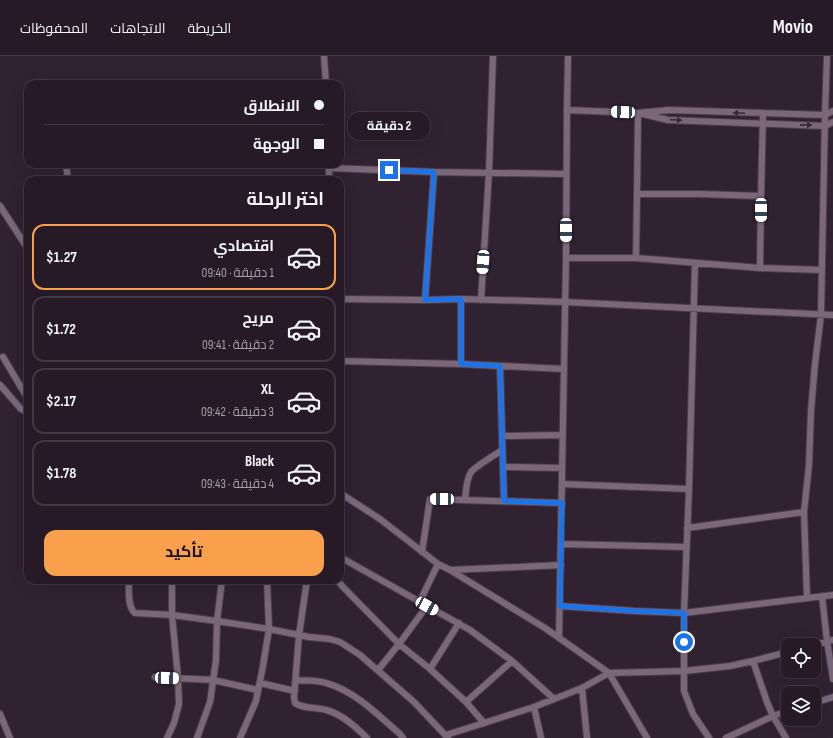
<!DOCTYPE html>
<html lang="ar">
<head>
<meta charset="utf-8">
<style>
	:root { --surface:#251a25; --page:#312732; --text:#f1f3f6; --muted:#a3a1a7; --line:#423842; --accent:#f8a04b }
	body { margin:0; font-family:"Sofia Sans Condensed",Cairo,sans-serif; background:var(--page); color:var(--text); direction:rtl; height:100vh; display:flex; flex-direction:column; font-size:15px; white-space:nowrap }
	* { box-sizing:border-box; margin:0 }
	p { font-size:13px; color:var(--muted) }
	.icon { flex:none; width:22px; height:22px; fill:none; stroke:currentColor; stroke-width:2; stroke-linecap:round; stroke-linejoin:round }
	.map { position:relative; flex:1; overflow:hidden; direction:ltr }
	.panel { position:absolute; left:24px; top:120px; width:320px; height:408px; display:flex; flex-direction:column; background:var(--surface); border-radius:12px; box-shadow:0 4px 16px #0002,0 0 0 1px var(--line); direction:rtl }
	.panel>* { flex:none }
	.banner { position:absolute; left:24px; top:24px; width:320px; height:88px; border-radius:12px; box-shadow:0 4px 16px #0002,0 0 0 1px var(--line); direction:rtl; display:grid; align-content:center; height:88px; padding:0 20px; background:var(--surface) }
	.tools { position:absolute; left:781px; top:582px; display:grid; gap:8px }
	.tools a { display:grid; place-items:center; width:40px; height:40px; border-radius:8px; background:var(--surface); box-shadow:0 4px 16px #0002,0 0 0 1px var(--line); font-size:20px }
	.end { position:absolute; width:18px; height:18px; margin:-9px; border:5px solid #1a73e8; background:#fff; box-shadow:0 0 0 2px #fff }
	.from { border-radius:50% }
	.bubble { position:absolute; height:28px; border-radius:12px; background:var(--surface); box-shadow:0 4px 16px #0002,0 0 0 1px var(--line); font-size:13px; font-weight:700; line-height:28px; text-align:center; direction:rtl }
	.car { position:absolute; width:12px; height:24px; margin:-12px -6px; border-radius:5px; box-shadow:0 0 3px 1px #0007; background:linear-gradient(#fff 24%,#345 0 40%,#fff 0 76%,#345 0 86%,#fff 0) }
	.banner b { display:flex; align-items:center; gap:14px; height:38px; font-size:15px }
	.banner b+b { border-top:1px solid var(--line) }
	.banner i { width:10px; height:10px; background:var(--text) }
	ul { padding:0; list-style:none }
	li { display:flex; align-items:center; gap:12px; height:66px; margin:0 8px 6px; padding:0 12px; border:2px solid var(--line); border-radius:12px }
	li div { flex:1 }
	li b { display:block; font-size:15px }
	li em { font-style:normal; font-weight:700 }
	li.active { border-color:var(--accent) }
	li>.icon { width:36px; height:36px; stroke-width:1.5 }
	h2 { padding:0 20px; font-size:18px; line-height:48px }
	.primary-button { display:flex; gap:8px; margin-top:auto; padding:8px 20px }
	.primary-button a { flex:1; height:46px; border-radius:12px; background:var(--accent); color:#111; font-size:16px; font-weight:700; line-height:46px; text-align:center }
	header { display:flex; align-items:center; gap:24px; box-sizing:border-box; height:56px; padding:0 20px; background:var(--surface); border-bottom:1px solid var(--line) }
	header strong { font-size:19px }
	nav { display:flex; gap:22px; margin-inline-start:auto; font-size:14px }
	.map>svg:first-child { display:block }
</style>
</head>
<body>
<header>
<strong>Movio</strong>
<nav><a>الخريطة</a><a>الاتجاهات</a><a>المحفوظات</a></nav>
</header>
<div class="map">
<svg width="833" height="682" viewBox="0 0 833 682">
	<rect width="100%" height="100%" fill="#312231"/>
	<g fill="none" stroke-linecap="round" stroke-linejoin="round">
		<g stroke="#4c3f4c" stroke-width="8">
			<path id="street" d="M 324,0 L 326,28
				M 567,54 L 638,57 L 669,54 L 825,59 L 833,55
				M 643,58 L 668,64 L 825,70 L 833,66
				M 66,108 L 68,124
				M 329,112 L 434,116 L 566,118
				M 329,124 L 329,108
				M 637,138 L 699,138 L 761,140
				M 0,150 L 28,193
				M 566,202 L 636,202 L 760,212 L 822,214
				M 636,202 L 637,138 L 638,57
				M 695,207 L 689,433 L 684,557 L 684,635 L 693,658 L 709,682
				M 760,212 L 761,140 L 763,57
				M 340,243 L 425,244 L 461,243 L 565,246 L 833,259
				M 461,243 L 461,308
				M 425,244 L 434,116
				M 481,244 L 489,116 L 493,0
				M 3,301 L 28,343
				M 340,305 L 461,308 L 564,313
				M 500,310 L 504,445
				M 0,329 L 21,353 L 28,356
				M 502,380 L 562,379
				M 503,411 L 562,412
				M 562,428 L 689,433
				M 340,437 L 380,463 L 438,508 L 450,514 L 545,572 L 609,617 L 647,682
				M 465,444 C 466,435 466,424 471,416 C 476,410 495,399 502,394
				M 687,472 L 804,456
				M 561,488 L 686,491
				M 422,496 L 430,443 L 562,447
				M 340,501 L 470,574 L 512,605 L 554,643
				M 450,514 L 561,509
				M 129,524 C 129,533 127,551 135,557 L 172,559 L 217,565 L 269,573 L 309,581 L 330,583 L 340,586 L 360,599 L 414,646 L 448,682
				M 307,524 L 299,579 L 294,641 L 295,647 C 303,653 316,651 326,654 C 342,658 356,671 367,682
				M 337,524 L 343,531 L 399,588 L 430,613 L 466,646 L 484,667
				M 822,540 L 827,585 L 833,623
				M 807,542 L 804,456 L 809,409 L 811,355 L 815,308 L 821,259 L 825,59 L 827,0
				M 420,545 L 438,508
				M 560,550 L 635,555 L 684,557 L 833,539
				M 559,582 L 566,202 L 567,54 L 568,0
				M 814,589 L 833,584
				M 753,605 L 767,646 L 773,660 L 786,682
				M 430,613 L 459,567
				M 378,614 L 399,588 L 427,550
				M 155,621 L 213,624 L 258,634
				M 296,624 C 305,625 317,624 326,627 C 355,635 378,659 400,678 L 403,682
				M 260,627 L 295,635
				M 582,632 L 587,682
				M 466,646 L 512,605
				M 814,647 L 833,641
				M 534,651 L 541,682
				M 0,658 L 10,682
				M 446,679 L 484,667 L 534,651 L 582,632 L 609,617 L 684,615 L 730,610 L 753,605 L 788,596
				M 167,682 L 174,667 L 179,648 L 178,622 L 172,559 L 172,524
				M 197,682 L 210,646 L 216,604 L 217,565 L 222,524
				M 240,682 L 256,645 L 263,610 L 269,573 L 267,524
				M 726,682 L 773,660 L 788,655"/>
		</g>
		<use href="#street" stroke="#7a687a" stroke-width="6"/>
	</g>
	<defs><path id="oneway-solid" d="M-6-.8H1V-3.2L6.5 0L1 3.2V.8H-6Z"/></defs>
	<g fill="#332933">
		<use href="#oneway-solid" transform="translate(739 57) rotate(-178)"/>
		<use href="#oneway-solid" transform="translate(676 64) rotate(3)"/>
		<use href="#oneway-solid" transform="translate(806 69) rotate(1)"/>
	</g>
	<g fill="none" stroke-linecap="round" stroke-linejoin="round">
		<path stroke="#1a73e8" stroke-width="5" d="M 389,114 L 434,116 L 425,244 L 461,243 L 461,308 L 500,310 L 504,445 L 562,447 L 560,550 L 635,555 L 684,557 L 684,586"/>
	</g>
</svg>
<div class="tools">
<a><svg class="icon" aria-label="locate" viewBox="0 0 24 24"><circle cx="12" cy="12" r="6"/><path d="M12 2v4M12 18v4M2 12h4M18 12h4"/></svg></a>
<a><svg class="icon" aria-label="layers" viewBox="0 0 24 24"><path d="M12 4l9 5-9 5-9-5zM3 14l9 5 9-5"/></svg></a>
</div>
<i class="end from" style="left:684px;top:586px"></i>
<i class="end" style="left:389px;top:114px"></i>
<div class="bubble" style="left:348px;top:56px;width:82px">2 دقيقة</div>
<i class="car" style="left:623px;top:56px;rotate:272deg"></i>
<i class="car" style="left:761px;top:154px;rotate:180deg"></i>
<i class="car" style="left:566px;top:174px;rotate:180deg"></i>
<i class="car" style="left:483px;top:206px;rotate:184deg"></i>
<i class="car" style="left:442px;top:443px;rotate:271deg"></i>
<i class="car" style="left:427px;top:550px;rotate:119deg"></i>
<i class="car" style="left:167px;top:622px;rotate:92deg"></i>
<div class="banner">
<b><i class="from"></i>الانطلاق</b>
<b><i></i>الوجهة</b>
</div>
<section class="panel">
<h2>اختر الرحلة</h2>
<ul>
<li class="active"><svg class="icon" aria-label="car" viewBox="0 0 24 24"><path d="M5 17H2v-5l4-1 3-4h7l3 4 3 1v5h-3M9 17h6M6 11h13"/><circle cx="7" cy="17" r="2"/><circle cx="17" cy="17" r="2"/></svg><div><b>اقتصادي</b><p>1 دقيقة · 09:40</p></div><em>$1.27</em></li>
<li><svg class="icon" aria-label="car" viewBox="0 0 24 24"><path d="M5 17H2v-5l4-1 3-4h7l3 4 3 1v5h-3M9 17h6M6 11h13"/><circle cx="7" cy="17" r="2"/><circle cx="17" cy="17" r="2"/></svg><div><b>مريح</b><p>2 دقيقة · 09:41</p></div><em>$1.72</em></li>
<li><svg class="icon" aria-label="car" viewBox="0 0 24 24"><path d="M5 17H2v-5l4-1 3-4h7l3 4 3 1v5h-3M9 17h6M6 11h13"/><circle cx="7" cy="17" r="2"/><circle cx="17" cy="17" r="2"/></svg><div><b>XL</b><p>3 دقيقة · 09:42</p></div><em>$2.17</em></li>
<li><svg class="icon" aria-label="car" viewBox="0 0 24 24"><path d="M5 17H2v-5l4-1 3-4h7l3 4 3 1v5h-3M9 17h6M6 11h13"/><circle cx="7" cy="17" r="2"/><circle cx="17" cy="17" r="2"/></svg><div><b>Black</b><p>4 دقيقة · 09:43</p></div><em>$1.78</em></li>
</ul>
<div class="primary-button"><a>تأكيد</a></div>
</section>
</div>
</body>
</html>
